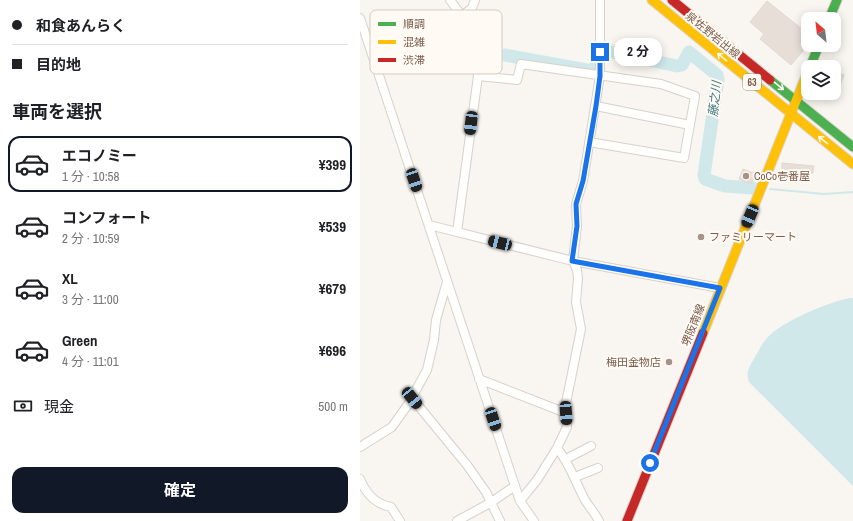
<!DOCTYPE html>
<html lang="ja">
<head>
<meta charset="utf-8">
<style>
	:root { --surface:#fff; --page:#f2f2f2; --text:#202124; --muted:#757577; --line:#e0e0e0; --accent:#111827 }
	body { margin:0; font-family:"Archivo Narrow","Noto Sans JP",sans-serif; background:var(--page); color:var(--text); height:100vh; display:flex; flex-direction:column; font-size:15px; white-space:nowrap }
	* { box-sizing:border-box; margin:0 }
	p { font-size:13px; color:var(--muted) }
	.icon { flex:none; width:22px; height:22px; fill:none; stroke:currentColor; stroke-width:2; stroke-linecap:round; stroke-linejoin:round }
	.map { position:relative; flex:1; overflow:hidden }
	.sheet { display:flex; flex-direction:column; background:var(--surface); width:360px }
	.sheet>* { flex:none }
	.banner { display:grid; align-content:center; height:88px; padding:0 12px; background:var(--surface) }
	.needle { width:26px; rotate:332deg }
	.buttons { position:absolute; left:441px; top:12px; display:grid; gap:8px }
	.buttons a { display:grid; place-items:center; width:40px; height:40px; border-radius:8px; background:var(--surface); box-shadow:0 2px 10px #0003; font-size:20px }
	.end { position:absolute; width:18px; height:18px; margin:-9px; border:5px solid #1a73e8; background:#fff; box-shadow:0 0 0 2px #fff }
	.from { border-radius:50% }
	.bubble { position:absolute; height:28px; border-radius:12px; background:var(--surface); box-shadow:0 2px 10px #0003; font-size:13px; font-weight:700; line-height:28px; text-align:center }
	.car { position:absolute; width:12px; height:24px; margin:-12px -6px; border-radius:5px; box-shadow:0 0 3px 1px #0007; background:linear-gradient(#222 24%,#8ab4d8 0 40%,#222 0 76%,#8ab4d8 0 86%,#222 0) }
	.banner b { display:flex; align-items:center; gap:14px; height:38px; font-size:15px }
	.banner b+b { border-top:1px solid var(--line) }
	.banner i { width:10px; height:10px; background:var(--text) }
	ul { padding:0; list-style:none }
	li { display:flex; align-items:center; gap:12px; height:56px; margin:0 8px 6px; padding:0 4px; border:2px solid transparent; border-radius:12px }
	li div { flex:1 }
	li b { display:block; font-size:15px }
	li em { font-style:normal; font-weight:700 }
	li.active { border-color:var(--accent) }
	li>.icon { width:36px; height:36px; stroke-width:1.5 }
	h2 { padding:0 12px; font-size:18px; line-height:48px }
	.pay { display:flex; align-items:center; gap:10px; height:44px; padding:0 12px; font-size:15px }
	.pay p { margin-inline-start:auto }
	.button { display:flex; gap:8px; margin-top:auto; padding:8px 12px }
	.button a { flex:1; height:46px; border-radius:12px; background:var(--accent); color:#fff; font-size:16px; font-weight:700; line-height:46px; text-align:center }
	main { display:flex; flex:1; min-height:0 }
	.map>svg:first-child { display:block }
</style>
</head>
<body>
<main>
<section class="sheet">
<div class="banner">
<b><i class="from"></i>和食あんらく</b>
<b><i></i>目的地</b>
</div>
<h2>車両を選択</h2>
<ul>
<li class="active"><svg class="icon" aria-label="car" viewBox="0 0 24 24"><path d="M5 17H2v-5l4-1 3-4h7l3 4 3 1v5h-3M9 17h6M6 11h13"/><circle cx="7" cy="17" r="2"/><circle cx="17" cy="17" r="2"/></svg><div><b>エコノミー</b><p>1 分 · 10:58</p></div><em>¥399</em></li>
<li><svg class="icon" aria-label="car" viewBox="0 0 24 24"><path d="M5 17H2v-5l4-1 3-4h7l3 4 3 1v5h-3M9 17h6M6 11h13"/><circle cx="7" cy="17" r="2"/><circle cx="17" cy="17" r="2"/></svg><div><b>コンフォート</b><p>2 分 · 10:59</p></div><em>¥539</em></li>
<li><svg class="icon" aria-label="car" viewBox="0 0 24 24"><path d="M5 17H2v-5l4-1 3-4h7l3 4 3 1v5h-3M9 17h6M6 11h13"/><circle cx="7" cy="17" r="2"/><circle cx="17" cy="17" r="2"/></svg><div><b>XL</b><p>3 分 · 11:00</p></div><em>¥679</em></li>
<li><svg class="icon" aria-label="car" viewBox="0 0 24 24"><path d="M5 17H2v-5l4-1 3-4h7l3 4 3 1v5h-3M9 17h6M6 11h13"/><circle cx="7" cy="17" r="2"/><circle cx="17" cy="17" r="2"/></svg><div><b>Green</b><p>4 分 · 11:01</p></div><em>¥696</em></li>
</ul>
<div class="pay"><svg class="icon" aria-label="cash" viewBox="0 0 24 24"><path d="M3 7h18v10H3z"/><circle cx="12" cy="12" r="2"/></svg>現金<p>500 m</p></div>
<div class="button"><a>確定</a></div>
</section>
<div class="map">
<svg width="493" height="521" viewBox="0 0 493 521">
	<rect width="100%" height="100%" fill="#f9f5f0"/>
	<path fill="#d0e8ea" d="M 490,298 L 493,298 L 493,486 L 389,382 C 385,372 390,366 395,357 C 399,351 402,343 407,338 C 421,322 468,302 490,298 Z"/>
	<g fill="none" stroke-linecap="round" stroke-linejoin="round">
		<path stroke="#d0e8ea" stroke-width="2" d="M 410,189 L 464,194 L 493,192"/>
		<path stroke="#d0e8ea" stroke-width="13" d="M 145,55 L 232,71 L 235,69 L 237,50 L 243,50 L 317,66 L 322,65 L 329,52 L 357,75 L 358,79 L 344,175 L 345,179 L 365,186 L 393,188"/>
	</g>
	<path fill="#e6ded7" stroke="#e2d8d2" d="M 407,1 L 448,34 L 448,45 L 431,65 L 400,39 L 404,34 L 390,22 Z
		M 474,71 L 484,75 L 474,100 Z
		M 422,163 L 454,166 L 453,173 L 422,170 Z
		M 383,169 L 396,174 L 391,184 L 379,179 Z"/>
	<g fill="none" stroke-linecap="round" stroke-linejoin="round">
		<g stroke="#d7d1cb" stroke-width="10">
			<path id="street" d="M 90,0 L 102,16 L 112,49 L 118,76 L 97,232
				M 102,16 L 112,8 L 115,0
				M 0,18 L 155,486 L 160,501 L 174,521
				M 118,76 L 157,80 L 161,64 L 301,84 L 335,96 L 324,158 L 229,142
				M 236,106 L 330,125
				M 69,225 L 213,261 L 360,288
				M 119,379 L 206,413
				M 52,398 L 107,465 L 126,492 L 140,521
				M 0,447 L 32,427 L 49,403 L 67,370 L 74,340 L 76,320 L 87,282
				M 197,448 C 210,464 216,483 225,500 C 230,508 235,513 239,521
				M 206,459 L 231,446
				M 215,477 L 238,468
				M 0,479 C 6,494 15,504 31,507 L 40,521
				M 160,501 L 177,480 L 197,448 L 207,427 L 206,403 L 221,329 L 216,302 L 218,278 L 217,270 L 213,261 L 217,226 L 216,204 L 223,181 L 240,76 L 240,0
				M 97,521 L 130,503 L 155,486"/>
		</g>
		<g stroke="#d9d2cb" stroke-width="11">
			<path id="fast" d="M 469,19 L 477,0
				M 450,67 L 459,45
				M 410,80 L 493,147"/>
		</g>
		<g stroke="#d9d2cb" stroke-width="11">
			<path id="slow" d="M 292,0 L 493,164
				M 343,333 L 448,71"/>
		</g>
		<g stroke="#d9d2cb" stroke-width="11">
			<path id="jam" d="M 312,0 L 410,80
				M 267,521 L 343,333"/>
		</g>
		<use href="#street" stroke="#fefefd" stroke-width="8"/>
		<use href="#fast" stroke="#4caf50" stroke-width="9"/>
		<use href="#slow" stroke="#ffc107" stroke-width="9"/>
		<use href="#jam" stroke="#c62828" stroke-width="9"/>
	</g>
	<defs><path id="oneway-shaft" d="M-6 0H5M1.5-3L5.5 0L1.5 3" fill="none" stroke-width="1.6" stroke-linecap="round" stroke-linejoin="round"/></defs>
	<g stroke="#fffaf3">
		<use href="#oneway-shaft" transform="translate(362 57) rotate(-141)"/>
		<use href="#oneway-shaft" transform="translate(419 86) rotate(39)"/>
		<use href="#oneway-shaft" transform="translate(463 140) rotate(-141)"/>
	</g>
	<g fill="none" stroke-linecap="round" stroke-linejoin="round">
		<path stroke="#1a73e8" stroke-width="5" d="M 240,52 L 240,76 L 236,106 L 223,181 L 216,204 L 217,226 L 212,261 L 360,288 L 290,463"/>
	</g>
	<g fill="#a69286" stroke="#fffaf3" stroke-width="1.5">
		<circle cx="386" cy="176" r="4"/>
		<circle cx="341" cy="237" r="4"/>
		<circle cx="309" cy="362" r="4"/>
	</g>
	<g text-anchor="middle" stroke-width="4" stroke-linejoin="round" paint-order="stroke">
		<rect fill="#fffaf3" stroke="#a28b7f" stroke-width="1" x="383" y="74" width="18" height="16" rx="3"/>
		<g font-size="10" font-weight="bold" fill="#7a5c4d">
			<text x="392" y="86">63</text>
		</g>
		<g font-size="11" fill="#7a5c4d" stroke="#fffaf3">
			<text transform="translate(353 35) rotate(39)" y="4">泉佐野岩出線</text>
			<text transform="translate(333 325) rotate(-68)" y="4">堺阪南線</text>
		</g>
		<g font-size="11" fill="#7a5c4d" stroke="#fffaf3" text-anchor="start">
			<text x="394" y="180">CoCo壱番屋</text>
			<text x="349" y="241">ファミリーマート</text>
			<text x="301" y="366" text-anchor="end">梅田金物店</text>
		</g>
		<g font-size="12" font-style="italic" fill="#437c86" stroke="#fffaf3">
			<text transform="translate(355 99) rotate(-84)" y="4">藤之川</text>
		</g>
	</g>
	<rect x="10" y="10" width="132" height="64" rx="6" fill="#fffaf3" stroke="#d7cbc1" stroke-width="1"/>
	<rect x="18" y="22" width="18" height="4" fill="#4caf50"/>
	<rect x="18" y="40" width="18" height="4" fill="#ffc107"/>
	<rect x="18" y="58" width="18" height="4" fill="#c62828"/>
	<g font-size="11" fill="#7a5c4d">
		<text x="43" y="28">順調</text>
		<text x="43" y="46">混雑</text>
		<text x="43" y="64">渋滞</text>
	</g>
</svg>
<div class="buttons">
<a><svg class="needle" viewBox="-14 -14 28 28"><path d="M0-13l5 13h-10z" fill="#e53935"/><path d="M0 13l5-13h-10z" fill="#757577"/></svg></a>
<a><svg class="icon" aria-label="layers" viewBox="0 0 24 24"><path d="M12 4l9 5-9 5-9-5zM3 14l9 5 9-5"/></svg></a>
</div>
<i class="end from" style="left:290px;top:463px"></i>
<i class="end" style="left:240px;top:52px"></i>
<div class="bubble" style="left:254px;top:38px;width:48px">2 分</div>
<i class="car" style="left:111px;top:123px;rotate:187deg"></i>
<i class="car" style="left:54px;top:180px;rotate:162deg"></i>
<i class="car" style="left:390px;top:216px;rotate:203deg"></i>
<i class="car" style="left:140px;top:243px;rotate:284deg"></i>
<i class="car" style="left:52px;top:398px;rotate:141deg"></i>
<i class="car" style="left:206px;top:413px;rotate:176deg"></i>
<i class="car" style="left:133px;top:419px;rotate:162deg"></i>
</div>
</main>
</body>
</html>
